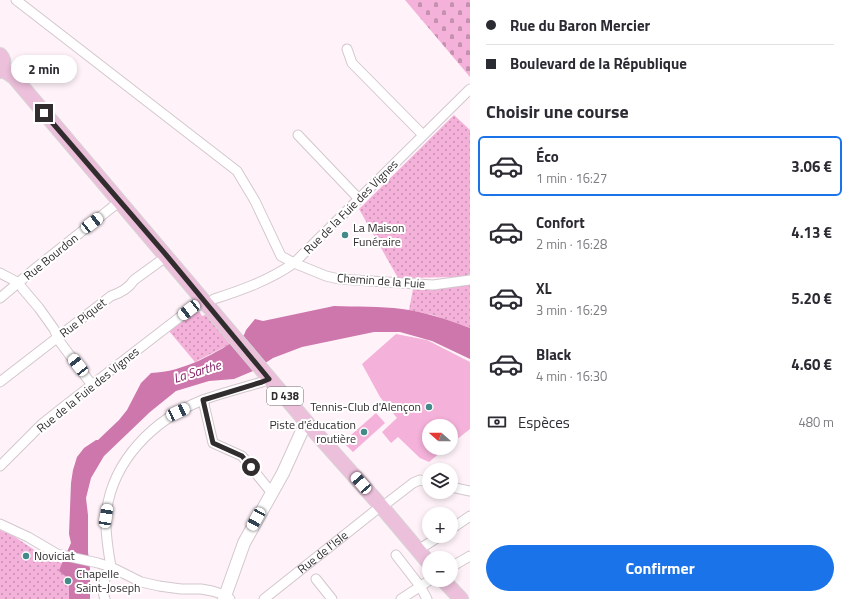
<!DOCTYPE html>
<html lang="fr">
<head>
<meta charset="utf-8">
<style>
	:root { --surface:#fff; --page:#f2f2f3; --text:#2b2b33; --muted:#7c7c81; --line:#e1e1e2; --accent:#1a73e8 }
	body { margin:0; font-family:"Titillium Web",sans-serif; background:var(--page); color:var(--text); height:100vh; display:flex; flex-direction:column; font-size:15px; white-space:nowrap }
	* { box-sizing:border-box; margin:0 }
	p { font-size:13px; color:var(--muted) }
	.icon { flex:none; width:22px; height:22px; fill:none; stroke:currentColor; stroke-width:2; stroke-linecap:round; stroke-linejoin:round }
	.map { position:relative; flex:1; overflow:hidden }
	.side { display:flex; flex-direction:column; background:var(--surface); width:380px }
	.side>* { flex:none }
	.top-card { display:grid; align-content:center; height:88px; padding:0 16px; background:var(--surface) }
	.needle { width:26px; rotate:291deg }
	.fabs { position:absolute; left:422px; top:419px; display:grid; gap:8px }
	.fabs a { display:grid; place-items:center; width:36px; height:36px; border-radius:50%; background:var(--surface); box-shadow:0 2px 6px #0003; font-size:20px }
	.end { position:absolute; width:18px; height:18px; margin:-9px; border:5px solid #312d2f; background:#fff; box-shadow:0 0 0 2px #fff }
	.from { border-radius:50% }
	.bubble { position:absolute; height:28px; border-radius:14px; background:var(--surface); box-shadow:0 2px 6px #0003; font-size:13px; font-weight:700; line-height:28px; text-align:center }
	.car { position:absolute; width:12px; height:24px; margin:-12px -6px; border-radius:5px; box-shadow:0 0 3px 1px #0007; background:linear-gradient(#fff 24%,#345 0 40%,#fff 0 76%,#345 0 86%,#fff 0) }
	.top-card b { display:flex; align-items:center; gap:14px; height:38px; font-size:15px }
	.top-card b+b { border-top:1px solid var(--line) }
	.top-card i { width:10px; height:10px; background:var(--text) }
	ul { padding:0; list-style:none }
	li { display:flex; align-items:center; gap:12px; height:60px; margin:0 8px 6px; padding:0 8px; border:2px solid transparent; border-radius:6px }
	li div { flex:1 }
	li b { display:block; font-size:15px }
	li em { font-style:normal; font-weight:700 }
	li.active { border-color:var(--accent) }
	li>.icon { width:36px; height:36px; stroke-width:1.5 }
	h2 { padding:0 16px; font-size:18px; line-height:48px }
	.pay { display:flex; align-items:center; gap:10px; height:44px; padding:0 16px; font-size:15px }
	.pay p { margin-inline-start:auto }
	.primary-button { display:flex; gap:8px; margin-top:auto; padding:8px 16px }
	.primary-button a { flex:1; height:46px; border-radius:24px; background:var(--accent); color:#fff; font-size:16px; font-weight:700; line-height:46px; text-align:center }
	main { display:flex; flex:1; min-height:0 }
	.map>svg:first-child { display:block }
</style>
</head>
<body>
<main>
<div class="map">
<svg width="470" height="599" viewBox="0 0 470 599">
	<defs>
		<pattern id="green-dots" width="8" height="8" patternUnits="userSpaceOnUse"><rect width="8" height="8" fill="#f4b1d9"/><path d="M2 2h.1M6 6h.1" fill="none" stroke="#c690b0" stroke-width="1.8" stroke-linecap="round"/></pattern>
		<pattern id="cemetery-stones" width="16" height="16" patternUnits="userSpaceOnUse"><rect width="16" height="16" fill="#f4b1d9"/><path d="M2 7V4a2 2 0 0 1 4 0v3zM10 15v-3a2 2 0 0 1 4 0v3z" fill="#c690b0"/></pattern>
	</defs>
	<rect width="100%" height="100%" fill="#fff3f9"/>
	<path fill="url(#green-dots)" d="M 454,115 L 470,130 L 470,276 L 457,277 L 398,278 L 359,209 Z
		M 470,280 L 470,328 L 433,315 L 409,310 L 414,284 Z
		M 199,311 L 202,316 L 208,314 L 232,343 L 195,362 L 169,331 L 185,318 L 186,320 Z
		M 0,530 L 15,537 L 48,559 L 62,563 L 60,571 L 69,579 L 69,599 L 0,599 Z"/>
	<path fill="url(#cemetery-stones)" d="M 405,0 L 470,0 L 470,77 Z"/>
	<path fill="#f4b1d9" d="M 396,334 L 427,340 L 470,362 L 470,429 L 451,444 L 451,426 L 429,426 L 429,448 L 446,448 L 429,462 L 420,458 L 398,437 L 391,443 L 382,432 L 397,418 L 380,397 L 362,364 Z
		M 376,413 L 385,423 L 353,452 L 343,442 Z"/>
	<path fill="#cd77ac" d="M 334,306 C 357,307 380,306 402,309 C 425,312 446,319 467,327 L 470,328 L 470,359 L 432,341 L 400,332 L 374,332 L 302,347 L 273,358 L 253,371 L 234,379 L 209,381 L 176,391 L 150,412 L 104,456 L 91,478 L 86,498 L 88,515 L 88,552 L 90,569 L 90,599 L 69,599 L 69,579 L 59,571 L 62,563 L 71,543 L 69,534 L 71,483 L 73,470 L 77,457 L 84,448 L 96,440 L 98,440 L 119,420 L 127,410 L 141,383 L 151,373 C 184,372 216,353 244,335 L 246,330 L 255,319 L 263,321 Z"/>
	<g fill="none" stroke-linecap="round" stroke-linejoin="round">
		<g stroke="#d2c7cd" stroke-width="11">
			<g id="street">
				<path d="M 16,0 L 237,171 L 255,201 L 281,256 L 294,263 L 326,276 L 339,279 L 433,285 L 470,280"/>
				<path d="M 347,49 L 352,63 L 423,135"/>
				<path d="M 298,135 L 359,199"/>
				<path d="M 0,273 L 19,283 L 22,288 L 39,308 L 54,329 L 60,342 L 92,385"/>
				<path d="M 0,298 L 37,267 L 120,201"/>
				<path d="M 214,299 C 242,290 270,280 294,263 L 470,89"/>
				<path d="M 0,382 L 111,296 C 120,293 129,288 134,280 L 167,256"/>
				<path d="M 203,400 L 213,443 L 242,456 L 271,492"/>
				<path d="M 0,466 L 42,424 L 62,408 L 189,310 L 199,305"/>
				<path d="M 451,487 L 470,491"/>
				<path d="M 0,524 L 28,537 L 57,554 L 98,563 L 111,567 L 141,582 L 159,586 L 181,589 L 201,589 L 212,591 L 225,595 L 230,599"/>
				<path d="M 451,529 L 470,516"/>
				<path d="M 418,550 L 440,536"/>
				<path d="M 396,555 L 420,586 L 427,599"/>
				<path d="M 111,567 C 108,550 105,533 106,516 C 111,461 154,419 203,400 C 222,393 242,388 262,382 L 269,379"/>
				<path d="M 451,567 L 470,556"/>
				<path d="M 316,579 L 332,599"/>
				<path d="M 105,599 C 100,587 105,578 111,567"/>
				<path id="s1" d="M 264,599 L 376,510 L 387,503 L 413,483 L 420,480 L 429,482"/>
				<path d="M 401,599 L 430,580"/>
			</g>
		</g>
		<g stroke="#d2c7cd" stroke-width="14">
			<path id="secondary" d="M 224,599 L 244,543 L 283,473 L 302,431 L 308,424"/>
		</g>
		<g stroke="#d6d5d5" stroke-width="16">
			<path id="primary" d="M 0,55 C 5,60 4,66 0,71
				M 2,69 L 14,77 L 308,424 L 381,506 L 429,563
				M 443,580 L 461,599"/>
		</g>
		<use href="#street" stroke="#fff" stroke-width="9"/>
		<use href="#secondary" stroke="#fff" stroke-width="12"/>
		<use href="#primary" stroke="#ecbfda" stroke-width="14"/>
	</g>
	<g fill="none" stroke-linecap="round" stroke-linejoin="round">
		<path stroke="#312d2f" stroke-width="5" d="M 44,113 L 167,256 L 269,379 L 262,382 L 203,400 L 213,443 L 242,456 L 251,467"/>
	</g>
	<g fill="#438b89" stroke="#fff" stroke-width="1.5">
		<circle cx="345" cy="235" r="4"/>
		<circle cx="429" cy="407" r="4"/>
		<circle cx="364" cy="432" r="4"/>
		<circle cx="26" cy="556" r="4"/>
		<circle cx="68" cy="581" r="4"/>
	</g>
	<g text-anchor="middle" stroke-width="4" stroke-linejoin="round" paint-order="stroke">
		<rect fill="#fff" stroke="#6f6c6d" stroke-width="1" x="267" y="387" width="36" height="18" rx="3"/>
		<g font-size="11" font-weight="bold" fill="#312d2f">
			<text x="285" y="400">D 438</text>
		</g>
		<g font-size="12" fill="#312d2f" stroke="#fff">
			<text transform="translate(351 207) rotate(-45)" y="4">Rue de la Fuie des Vignes</text>
			<text transform="translate(51 257) rotate(-39)" y="4">Rue Bourdon</text>
			<text transform="translate(381 281) rotate(4)" y="4">Chemin de la Fuie</text>
			<text transform="translate(83 318) rotate(-38)" y="4">Rue Piquet</text>
			<text transform="translate(88 390) rotate(-39)" y="4">Rue de la Fuie des Vignes</text>
			<text dy="4" stroke="none"><textPath href="#s1" startOffset="75">Rue de l'Isle</textPath></text>
		</g>
		<g font-size="12" fill="#312d2f" stroke="#fff" text-anchor="start">
			<text x="353" y="232">La Maison<tspan x="353" dy="14">Funéraire</tspan></text>
			<text x="421" y="411" text-anchor="end">Tennis-Club d'Alençon</text>
			<text x="356" y="429" text-anchor="end">Piste d'éducation<tspan x="356" dy="14">routière</tspan></text>
			<text x="34" y="560">Noviciat</text>
			<text x="76" y="578">Chapelle<tspan x="76" dy="14">Saint-Joseph</tspan></text>
		</g>
		<g font-size="13" font-style="italic" fill="#862167" stroke="#fff">
			<text transform="translate(197 371) rotate(-17)" y="5">La Sarthe</text>
		</g>
	</g>
</svg>
<div class="fabs">
<a><svg class="needle" viewBox="-14 -14 28 28"><path d="M0-13l5 13h-10z" fill="#e53935"/><path d="M0 13l5-13h-10z" fill="#7c7c81"/></svg></a>
<a><svg class="icon" aria-label="layers" viewBox="0 0 24 24"><path d="M12 4l9 5-9 5-9-5zM3 14l9 5 9-5"/></svg></a>
<a>+</a>
<a>−</a>
</div>
<i class="end from" style="left:251px;top:467px"></i>
<i class="end" style="left:44px;top:113px"></i>
<div class="bubble" style="left:11px;top:55px;width:66px">2 min</div>
<i class="car" style="left:92px;top:223px;rotate:52deg"></i>
<i class="car" style="left:189px;top:310px;rotate:232deg"></i>
<i class="car" style="left:78px;top:365px;rotate:322deg"></i>
<i class="car" style="left:178px;top:412px;rotate:65deg"></i>
<i class="car" style="left:361px;top:483px;rotate:319deg"></i>
<i class="car" style="left:106px;top:516px;rotate:9deg"></i>
<i class="car" style="left:256px;top:519px;rotate:209deg"></i>
</div>
<section class="side">
<div class="top-card">
<b><i class="from"></i>Rue du Baron Mercier</b>
<b><i></i>Boulevard de la République</b>
</div>
<h2>Choisir une course</h2>
<ul>
<li class="active"><svg class="icon" aria-label="car" viewBox="0 0 24 24"><path d="M5 17H2v-5l4-1 3-4h7l3 4 3 1v5h-3M9 17h6M6 11h13"/><circle cx="7" cy="17" r="2"/><circle cx="17" cy="17" r="2"/></svg><div><b>Éco</b><p>1 min · 16:27</p></div><em>3.06 €</em></li>
<li><svg class="icon" aria-label="car" viewBox="0 0 24 24"><path d="M5 17H2v-5l4-1 3-4h7l3 4 3 1v5h-3M9 17h6M6 11h13"/><circle cx="7" cy="17" r="2"/><circle cx="17" cy="17" r="2"/></svg><div><b>Confort</b><p>2 min · 16:28</p></div><em>4.13 €</em></li>
<li><svg class="icon" aria-label="car" viewBox="0 0 24 24"><path d="M5 17H2v-5l4-1 3-4h7l3 4 3 1v5h-3M9 17h6M6 11h13"/><circle cx="7" cy="17" r="2"/><circle cx="17" cy="17" r="2"/></svg><div><b>XL</b><p>3 min · 16:29</p></div><em>5.20 €</em></li>
<li><svg class="icon" aria-label="car" viewBox="0 0 24 24"><path d="M5 17H2v-5l4-1 3-4h7l3 4 3 1v5h-3M9 17h6M6 11h13"/><circle cx="7" cy="17" r="2"/><circle cx="17" cy="17" r="2"/></svg><div><b>Black</b><p>4 min · 16:30</p></div><em>4.60 €</em></li>
</ul>
<div class="pay"><svg class="icon" aria-label="cash" viewBox="0 0 24 24"><path d="M3 7h18v10H3z"/><circle cx="12" cy="12" r="2"/></svg>Espèces<p>480 m</p></div>
<div class="primary-button"><a>Confirmer</a></div>
</section>
</main>
</body>
</html>
